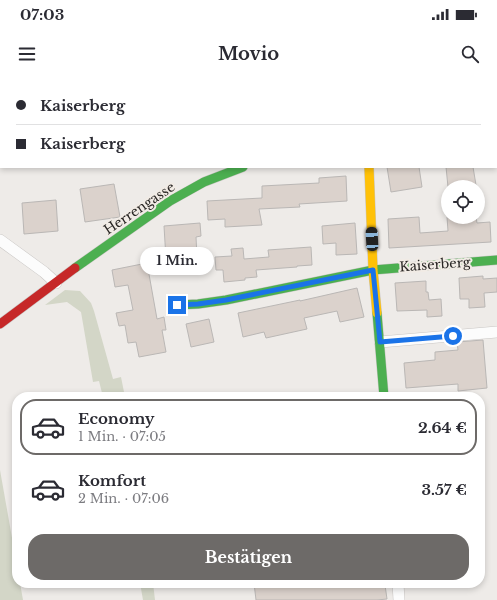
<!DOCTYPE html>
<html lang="de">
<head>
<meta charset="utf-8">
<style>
	:root { --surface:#fff; --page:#f7f7f7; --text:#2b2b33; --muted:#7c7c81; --line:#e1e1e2; --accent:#6d6a68 }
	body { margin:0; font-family:"Libre Baskerville",serif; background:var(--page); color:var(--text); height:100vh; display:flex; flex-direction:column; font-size:15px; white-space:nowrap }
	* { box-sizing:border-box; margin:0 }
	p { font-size:13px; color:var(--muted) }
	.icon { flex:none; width:22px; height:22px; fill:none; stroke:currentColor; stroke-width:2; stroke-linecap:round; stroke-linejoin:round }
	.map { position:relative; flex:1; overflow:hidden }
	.details { position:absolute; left:12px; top:312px; width:473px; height:196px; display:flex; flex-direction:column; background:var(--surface); border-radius:16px; box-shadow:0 2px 6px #0003 }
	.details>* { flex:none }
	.top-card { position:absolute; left:0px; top:0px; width:497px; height:88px; box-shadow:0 2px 6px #0003; display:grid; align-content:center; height:88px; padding:0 16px; background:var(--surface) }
	.fabs { position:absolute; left:441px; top:100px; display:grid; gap:8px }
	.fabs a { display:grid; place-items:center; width:44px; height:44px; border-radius:50%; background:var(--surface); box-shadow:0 2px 6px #0003; font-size:20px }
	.end { position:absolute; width:18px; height:18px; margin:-9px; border:5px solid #1a73e8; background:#fff; box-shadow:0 0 0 2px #fff }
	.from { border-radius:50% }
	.bubble { position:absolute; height:28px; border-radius:14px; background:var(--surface); box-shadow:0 2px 6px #0003; font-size:13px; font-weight:700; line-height:28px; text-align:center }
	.car { position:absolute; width:12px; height:24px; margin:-12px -6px; border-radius:5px; box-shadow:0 0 3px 1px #0007; background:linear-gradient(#222 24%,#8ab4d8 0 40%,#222 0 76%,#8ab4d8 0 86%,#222 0) }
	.top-card b { display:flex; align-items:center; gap:14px; height:38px; font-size:15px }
	.top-card b+b { border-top:1px solid var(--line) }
	.top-card i { width:10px; height:10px; background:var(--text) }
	ul { padding:7px 0 0; list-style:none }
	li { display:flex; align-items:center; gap:12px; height:56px; margin:0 8px 6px; padding:0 8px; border:2px solid transparent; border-radius:16px }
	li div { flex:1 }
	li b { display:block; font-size:15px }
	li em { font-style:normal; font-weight:700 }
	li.current { border-color:var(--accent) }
	li>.icon { width:36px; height:36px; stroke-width:1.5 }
	.primary-button { display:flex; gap:8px; margin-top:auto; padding:8px 16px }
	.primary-button a { flex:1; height:46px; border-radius:16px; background:var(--accent); color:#fff; font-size:16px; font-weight:700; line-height:46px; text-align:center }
	.status { display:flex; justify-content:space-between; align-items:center; height:28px; padding:0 20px; background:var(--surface); direction:ltr }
	.status svg { height:11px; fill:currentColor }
	header { display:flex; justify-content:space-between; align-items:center; height:52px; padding:0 16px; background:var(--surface); font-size:18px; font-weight:700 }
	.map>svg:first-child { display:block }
</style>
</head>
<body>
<div class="status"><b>07:03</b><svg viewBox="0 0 49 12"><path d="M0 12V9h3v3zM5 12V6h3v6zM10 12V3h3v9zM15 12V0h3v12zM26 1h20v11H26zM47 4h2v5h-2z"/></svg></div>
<header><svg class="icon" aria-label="menu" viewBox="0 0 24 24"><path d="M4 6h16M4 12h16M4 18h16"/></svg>Movio<svg class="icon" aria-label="search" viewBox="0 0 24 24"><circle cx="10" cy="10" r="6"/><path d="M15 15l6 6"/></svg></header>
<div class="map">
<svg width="497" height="520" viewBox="0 0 497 520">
	<rect width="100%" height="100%" fill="#eeebe8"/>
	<path fill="#d3d6c7" d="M 65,210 L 80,211 L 91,223 L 94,231 L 113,299 L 121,297 L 125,317 L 103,317 L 99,301 L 93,302 L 81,232 L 67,222 L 45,225 Z
		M 0,390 L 17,486 L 17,503 L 20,503 L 23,520 L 0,520 Z
		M 140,503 L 153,503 L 155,520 L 143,520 Z"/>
	<path fill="#dbd2cc" stroke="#bab7b5" d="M 387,87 L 419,87 L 422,107 L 391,112 Z
		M 446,87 L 473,87 L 476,105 L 448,107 Z
		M 346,96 L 347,121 L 299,124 L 300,127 L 259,129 L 262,145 L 225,147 L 225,139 L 208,140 L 207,121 L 262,118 L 262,106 L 319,103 L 319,98 Z
		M 114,104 L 120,137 L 85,142 L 80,109 Z
		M 56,120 L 58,151 L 24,154 L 22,123 Z
		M 419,137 L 420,153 L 448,151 L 447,137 L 476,137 L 477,143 L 490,142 L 491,162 L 389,168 L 388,139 Z
		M 200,143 L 201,156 L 196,157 L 197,177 L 166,179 L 164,146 Z
		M 355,143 L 357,174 L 336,175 L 336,163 L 323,164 L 322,146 Z
		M 311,167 L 312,185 L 297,186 L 297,187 L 256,190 L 257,197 L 245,198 L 245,200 L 224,202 L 223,190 L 216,190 L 215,177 L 232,176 L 231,169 L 243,168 L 244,179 L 269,177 L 268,170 Z
		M 147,183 L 157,239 L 164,237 L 166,250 L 162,250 L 166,272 L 139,277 L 136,262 L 128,263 L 125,245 L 119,246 L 116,233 L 133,230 L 128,205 L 115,207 L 112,190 Z
		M 483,196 L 483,199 L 497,198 L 497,212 L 484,213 L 485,227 L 469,228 L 469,219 L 460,219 L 459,198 Z
		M 426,201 L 426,212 L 428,212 L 429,220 L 441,219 L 442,236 L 427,237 L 427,230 L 397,231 L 395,203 Z
		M 357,208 L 364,237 L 340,242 L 337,231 L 304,238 L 307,249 L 266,258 L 264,252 L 243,257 L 238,233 L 300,220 L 300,221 Z
		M 209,239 L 214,262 L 191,267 L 186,244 Z
		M 483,260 L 487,308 L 458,311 L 458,304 L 406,308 L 404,283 L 435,280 L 435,272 L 458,270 L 457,262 Z
		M 254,503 L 319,503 L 319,507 L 354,503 L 376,503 L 376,506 L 385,505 L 387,519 L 377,520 L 256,520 Z"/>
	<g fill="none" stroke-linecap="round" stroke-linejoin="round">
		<g stroke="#c9c6c4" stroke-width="12">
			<path id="street" d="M 114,0 L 114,1
				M 378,1 L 378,0
				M 0,160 L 44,192 L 56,203
				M 380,262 L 497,252
				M 398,503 L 399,520"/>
		</g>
		<g stroke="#c9c6c4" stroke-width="10">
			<path id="fast" d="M 496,53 L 497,53
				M 75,188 L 170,121 L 204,102 L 243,87
				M 177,225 L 198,224 L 226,220 L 373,190 L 497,180
				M 377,233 L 384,317"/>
		</g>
		<g stroke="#c9c6c4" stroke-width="10">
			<path id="slow" d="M 369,87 L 373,190 L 377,233"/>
		</g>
		<g stroke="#c9c6c4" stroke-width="10">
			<path id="jam" d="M 0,244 L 75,188"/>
		</g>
		<use href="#street" stroke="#fcfcfc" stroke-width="11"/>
		<use href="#fast" stroke="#4caf50" stroke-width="9"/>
		<use href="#slow" stroke="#ffc107" stroke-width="9"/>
		<use href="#jam" stroke="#c62828" stroke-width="9"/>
	</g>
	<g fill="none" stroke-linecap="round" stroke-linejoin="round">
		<path stroke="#1a73e8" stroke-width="5" d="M 177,225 L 198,224 L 226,220 L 373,190 L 380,262 L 453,256"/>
	</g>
	<g text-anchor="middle" stroke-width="4" stroke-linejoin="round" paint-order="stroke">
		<g font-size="13" fill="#282523" stroke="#f1ebe5">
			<text transform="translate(139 128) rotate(-34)" y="5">Herrengasse</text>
			<text transform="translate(435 184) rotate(-4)" y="5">Kaiserberg</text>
		</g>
	</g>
</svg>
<div class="fabs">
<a><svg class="icon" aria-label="locate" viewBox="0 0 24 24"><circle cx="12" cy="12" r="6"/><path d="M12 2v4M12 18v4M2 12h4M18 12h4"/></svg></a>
</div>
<i class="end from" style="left:453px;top:256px"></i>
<i class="end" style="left:177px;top:225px"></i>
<div class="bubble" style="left:140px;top:167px;width:74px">1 Min.</div>
<i class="car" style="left:372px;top:159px;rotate:357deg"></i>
<div class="top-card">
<b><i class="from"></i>Kaiserberg</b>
<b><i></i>Kaiserberg</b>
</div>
<section class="details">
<ul>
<li class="current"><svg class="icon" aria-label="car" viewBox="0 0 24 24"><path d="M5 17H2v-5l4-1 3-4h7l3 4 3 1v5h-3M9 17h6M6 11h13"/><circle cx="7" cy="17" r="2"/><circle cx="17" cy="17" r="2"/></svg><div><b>Economy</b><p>1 Min. · 07:05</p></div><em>2.64 €</em></li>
<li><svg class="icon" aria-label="car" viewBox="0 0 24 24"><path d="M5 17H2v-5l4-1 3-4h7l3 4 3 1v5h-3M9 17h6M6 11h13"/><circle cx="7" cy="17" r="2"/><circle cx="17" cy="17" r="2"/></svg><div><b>Komfort</b><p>2 Min. · 07:06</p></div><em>3.57 €</em></li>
</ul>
<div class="primary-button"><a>Bestätigen</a></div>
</section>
</div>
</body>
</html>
